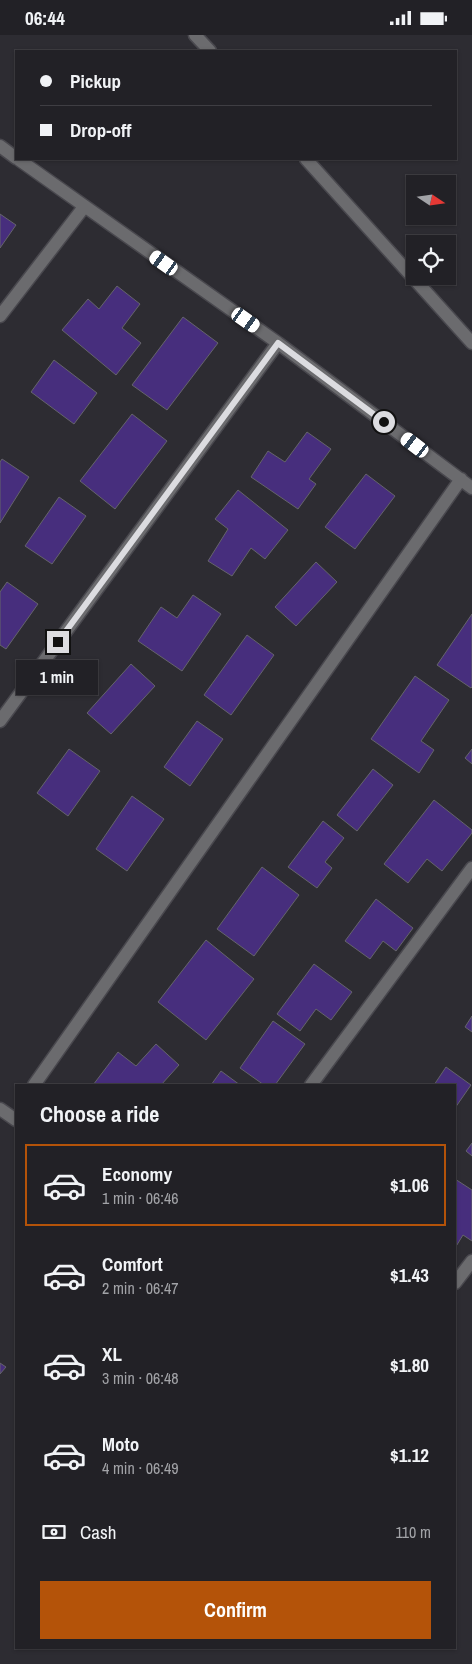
<!DOCTYPE html>
<html lang="en">
<head>
<meta charset="utf-8">
<style>
	:root { --surface:#222126; --page:#2e2e32; --text:#f1f3f6; --muted:#a2a3a7; --line:#3f3e43; --accent:#b45309 }
	body { margin:0; font-family:"Archivo Narrow",sans-serif; background:var(--page); color:var(--text); height:100vh; display:flex; flex-direction:column; font-size:19px; white-space:nowrap }
	* { box-sizing:border-box; margin:0 }
	p { font-size:16px; color:var(--muted) }
	.icon { flex:none; width:28px; height:28px; fill:none; stroke:currentColor; stroke-width:2; stroke-linecap:round; stroke-linejoin:round }
	.map { position:relative; flex:1; overflow:hidden }
	.drawer { position:absolute; left:15px; top:1049px; width:441px; height:565px; display:flex; flex-direction:column; background:var(--surface); border-radius:0px; box-shadow:0 1px 4px #0004,0 0 0 1px var(--line) }
	.drawer>* { flex:none }
	.guide { position:absolute; left:15px; top:15px; width:442px; height:110px; border-radius:0px; box-shadow:0 1px 4px #0004,0 0 0 1px var(--line); display:grid; align-content:center; height:110px; padding:0 25px; background:var(--surface) }
	.needle { width:32px; rotate:103deg }
	.controls { position:absolute; left:406px; top:140px; display:grid; gap:10px }
	.controls a { display:grid; place-items:center; width:50px; height:50px; border-radius:0px; background:var(--surface); box-shadow:0 1px 4px #0004,0 0 0 1px var(--line); font-size:25px }
	.end { position:absolute; width:22px; height:22px; margin:-11px; border:6px solid #dcdce0; background:#111; box-shadow:0 0 0 2px #111 }
	.from { border-radius:50% }
	.bubble { position:absolute; height:35px; border-radius:0px; background:var(--surface); box-shadow:0 1px 4px #0004,0 0 0 1px var(--line); font-size:16px; font-weight:800; line-height:35px; text-align:center }
	.car { position:absolute; width:15px; height:30px; margin:-15px -8px; border-radius:6px; box-shadow:0 0 4px 1px #0007; background:linear-gradient(#fff 24%,#345 0 40%,#fff 0 76%,#345 0 86%,#fff 0) }
	.guide b { display:flex; align-items:center; gap:18px; height:48px; font-size:19px }
	.guide b+b { border-top:1px solid var(--line) }
	.guide i { width:12px; height:12px; background:var(--text) }
	ul { padding:0; list-style:none }
	li { display:flex; align-items:center; gap:15px; height:82px; margin:0 10px 8px; padding:0 15px; border:2px solid transparent; border-radius:0px }
	li div { flex:1 }
	li b { display:block; font-size:19px }
	li em { font-style:normal; font-weight:800 }
	li.active { border-color:var(--accent) }
	li>.icon { width:45px; height:45px; stroke-width:1.5 }
	h2 { padding:0 25px; font-size:22px; line-height:60px }
	.pay { display:flex; align-items:center; gap:12px; height:55px; padding:0 25px; font-size:19px }
	.pay p { margin-inline-start:auto }
	.cta { display:flex; gap:10px; margin-top:auto; padding:10px 25px }
	.cta a { flex:1; height:58px; border-radius:0px; background:var(--accent); color:#fff; font-size:20px; font-weight:800; line-height:58px; text-align:center }
	.status { display:flex; justify-content:space-between; align-items:center; height:35px; padding:0 25px; background:var(--surface); direction:ltr }
	.status svg { height:14px; fill:currentColor }
	.map>svg:first-child { display:block }
</style>
</head>
<body>
<div class="status"><b>06:44</b><svg viewBox="0 0 49 12"><path d="M0 12V9h3v3zM5 12V6h3v6zM10 12V3h3v9zM15 12V0h3v12zM26 1h20v11H26zM47 4h2v5h-2z"/></svg></div>
<div class="map">
<svg width="472" height="1629" viewBox="0 0 472 1629">
	<rect width="100%" height="100%" fill="#2d2c32"/>
	<path fill="#472e7d" stroke="#65646b" d="M 0,179 L 16,190 L 0,213 Z
		M 117,251 L 140,269 L 122,293 L 141,308 L 116,340 L 62,295 L 88,264 L 99,274 Z
		M 183,282 L 218,308 L 167,375 L 132,350 Z
		M 54,325 L 97,358 L 74,389 L 31,357 Z
		M 132,379 L 167,406 L 115,474 L 80,446 Z
		M 307,397 L 331,414 L 309,444 L 316,449 L 298,474 L 251,442 L 268,416 L 285,427 Z
		M 2,424 L 29,442 L 0,488 L 0,427 Z
		M 366,439 L 395,461 L 355,514 L 325,492 Z
		M 238,455 L 288,495 L 265,524 L 251,513 L 232,541 L 208,526 L 228,494 L 215,484 Z
		M 59,462 L 86,481 L 52,529 L 25,511 Z
		M 316,527 L 337,547 L 296,591 L 275,572 Z
		M 7,547 L 38,569 L 6,614 L 0,610 L 0,557 Z
		M 193,560 L 221,579 L 182,636 L 138,606 L 161,572 L 177,583 Z
		M 472,579 L 472,652 L 471,653 L 437,630 Z
		M 247,600 L 274,620 L 231,680 L 204,660 Z
		M 131,629 L 155,651 L 111,699 L 87,678 Z
		M 415,641 L 449,665 L 421,706 L 434,715 L 419,738 L 371,704 Z
		M 197,686 L 223,704 L 190,751 L 164,732 Z
		M 69,714 L 100,736 L 68,781 L 37,758 Z
		M 472,714 L 472,729 L 465,723 Z
		M 373,734 L 393,750 L 357,796 L 337,780 Z
		M 132,761 L 164,784 L 127,836 L 96,814 Z
		M 434,765 L 472,795 L 472,798 L 442,836 L 427,824 L 408,848 L 384,829 Z
		M 323,786 L 344,803 L 325,827 L 332,833 L 317,853 L 288,832 Z
		M 262,832 L 299,860 L 254,921 L 217,894 Z
		M 376,864 L 413,893 L 396,916 L 383,906 L 370,924 L 345,906 Z
		M 206,905 L 254,944 L 206,1005 L 158,967 Z
		M 314,929 L 352,957 L 331,985 L 316,974 L 300,996 L 277,979 Z
		M 472,981 L 472,997 L 465,992 Z
		M 273,986 L 305,1009 L 275,1050 L 264,1050 L 240,1033 Z
		M 156,1009 L 179,1030 L 161,1050 L 93,1050 L 118,1017 L 136,1031 Z
		M 446,1032 L 471,1050 L 455,1073 L 455,1050 L 434,1050 Z
		M 221,1036 L 240,1050 L 211,1050 Z
		M 472,1108 L 472,1121 L 466,1116 Z
		M 455,1144 L 472,1155 L 472,1206 L 463,1200 L 455,1213 Z
		M 0,1328 L 6,1332 L 0,1339 Z"/>
	<g fill="none" stroke-linecap="round" stroke-linejoin="round">
		<g stroke="#49484e" stroke-width="15">
			<path id="minor" d="M 195,0 L 210,16
				M 0,111 L 16,123
				M 18,124 L 278,308 L 472,453
				M 306,124 L 472,308
				M 0,281 L 84,172
				M 0,686 L 278,308
				M 34,1050 L 461,444
				M 311,1050 L 472,833
				M 0,1074 L 16,1085
				M 455,1248 L 472,1226"/>
		</g>
		<use href="#minor" stroke="#6b6b6e" stroke-width="12"/>
	</g>
	<g fill="none" stroke-linecap="round" stroke-linejoin="round">
		<path stroke="#dcdce0" stroke-width="6" d="M 58,607 L 278,308 L 384,387"/>
	</g>
</svg>
<div class="controls">
<a><svg class="needle" viewBox="-14 -14 28 28"><path d="M0-13l5 13h-10z" fill="#e53935"/><path d="M0 13l5-13h-10z" fill="#a2a3a7"/></svg></a>
<a><svg class="icon" aria-label="locate" viewBox="0 0 24 24"><circle cx="12" cy="12" r="6"/><path d="M12 2v4M12 18v4M2 12h4M18 12h4"/></svg></a>
</div>
<i class="end from" style="left:384px;top:387px"></i>
<i class="end" style="left:58px;top:607px"></i>
<div class="bubble" style="left:16px;top:625px;width:82px">1 min</div>
<i class="car" style="left:164px;top:228px;rotate:305deg"></i>
<i class="car" style="left:246px;top:285px;rotate:125deg"></i>
<i class="car" style="left:415px;top:410px;rotate:307deg"></i>
<div class="guide">
<b><i class="from"></i>Pickup</b>
<b><i></i>Drop-off</b>
</div>
<section class="drawer">
<h2>Choose a ride</h2>
<ul>
<li class="active"><svg class="icon" aria-label="car" viewBox="0 0 24 24"><path d="M5 17H2v-5l4-1 3-4h7l3 4 3 1v5h-3M9 17h6M6 11h13"/><circle cx="7" cy="17" r="2"/><circle cx="17" cy="17" r="2"/></svg><div><b>Economy</b><p>1 min · 06:46</p></div><em>$1.06</em></li>
<li><svg class="icon" aria-label="car" viewBox="0 0 24 24"><path d="M5 17H2v-5l4-1 3-4h7l3 4 3 1v5h-3M9 17h6M6 11h13"/><circle cx="7" cy="17" r="2"/><circle cx="17" cy="17" r="2"/></svg><div><b>Comfort</b><p>2 min · 06:47</p></div><em>$1.43</em></li>
<li><svg class="icon" aria-label="car" viewBox="0 0 24 24"><path d="M5 17H2v-5l4-1 3-4h7l3 4 3 1v5h-3M9 17h6M6 11h13"/><circle cx="7" cy="17" r="2"/><circle cx="17" cy="17" r="2"/></svg><div><b>XL</b><p>3 min · 06:48</p></div><em>$1.80</em></li>
<li><svg class="icon" aria-label="car" viewBox="0 0 24 24"><path d="M5 17H2v-5l4-1 3-4h7l3 4 3 1v5h-3M9 17h6M6 11h13"/><circle cx="7" cy="17" r="2"/><circle cx="17" cy="17" r="2"/></svg><div><b>Moto</b><p>4 min · 06:49</p></div><em>$1.12</em></li>
</ul>
<div class="pay"><svg class="icon" aria-label="cash" viewBox="0 0 24 24"><path d="M3 7h18v10H3z"/><circle cx="12" cy="12" r="2"/></svg>Cash<p>110 m</p></div>
<div class="cta"><a>Confirm</a></div>
</section>
</div>
</body>
</html>
